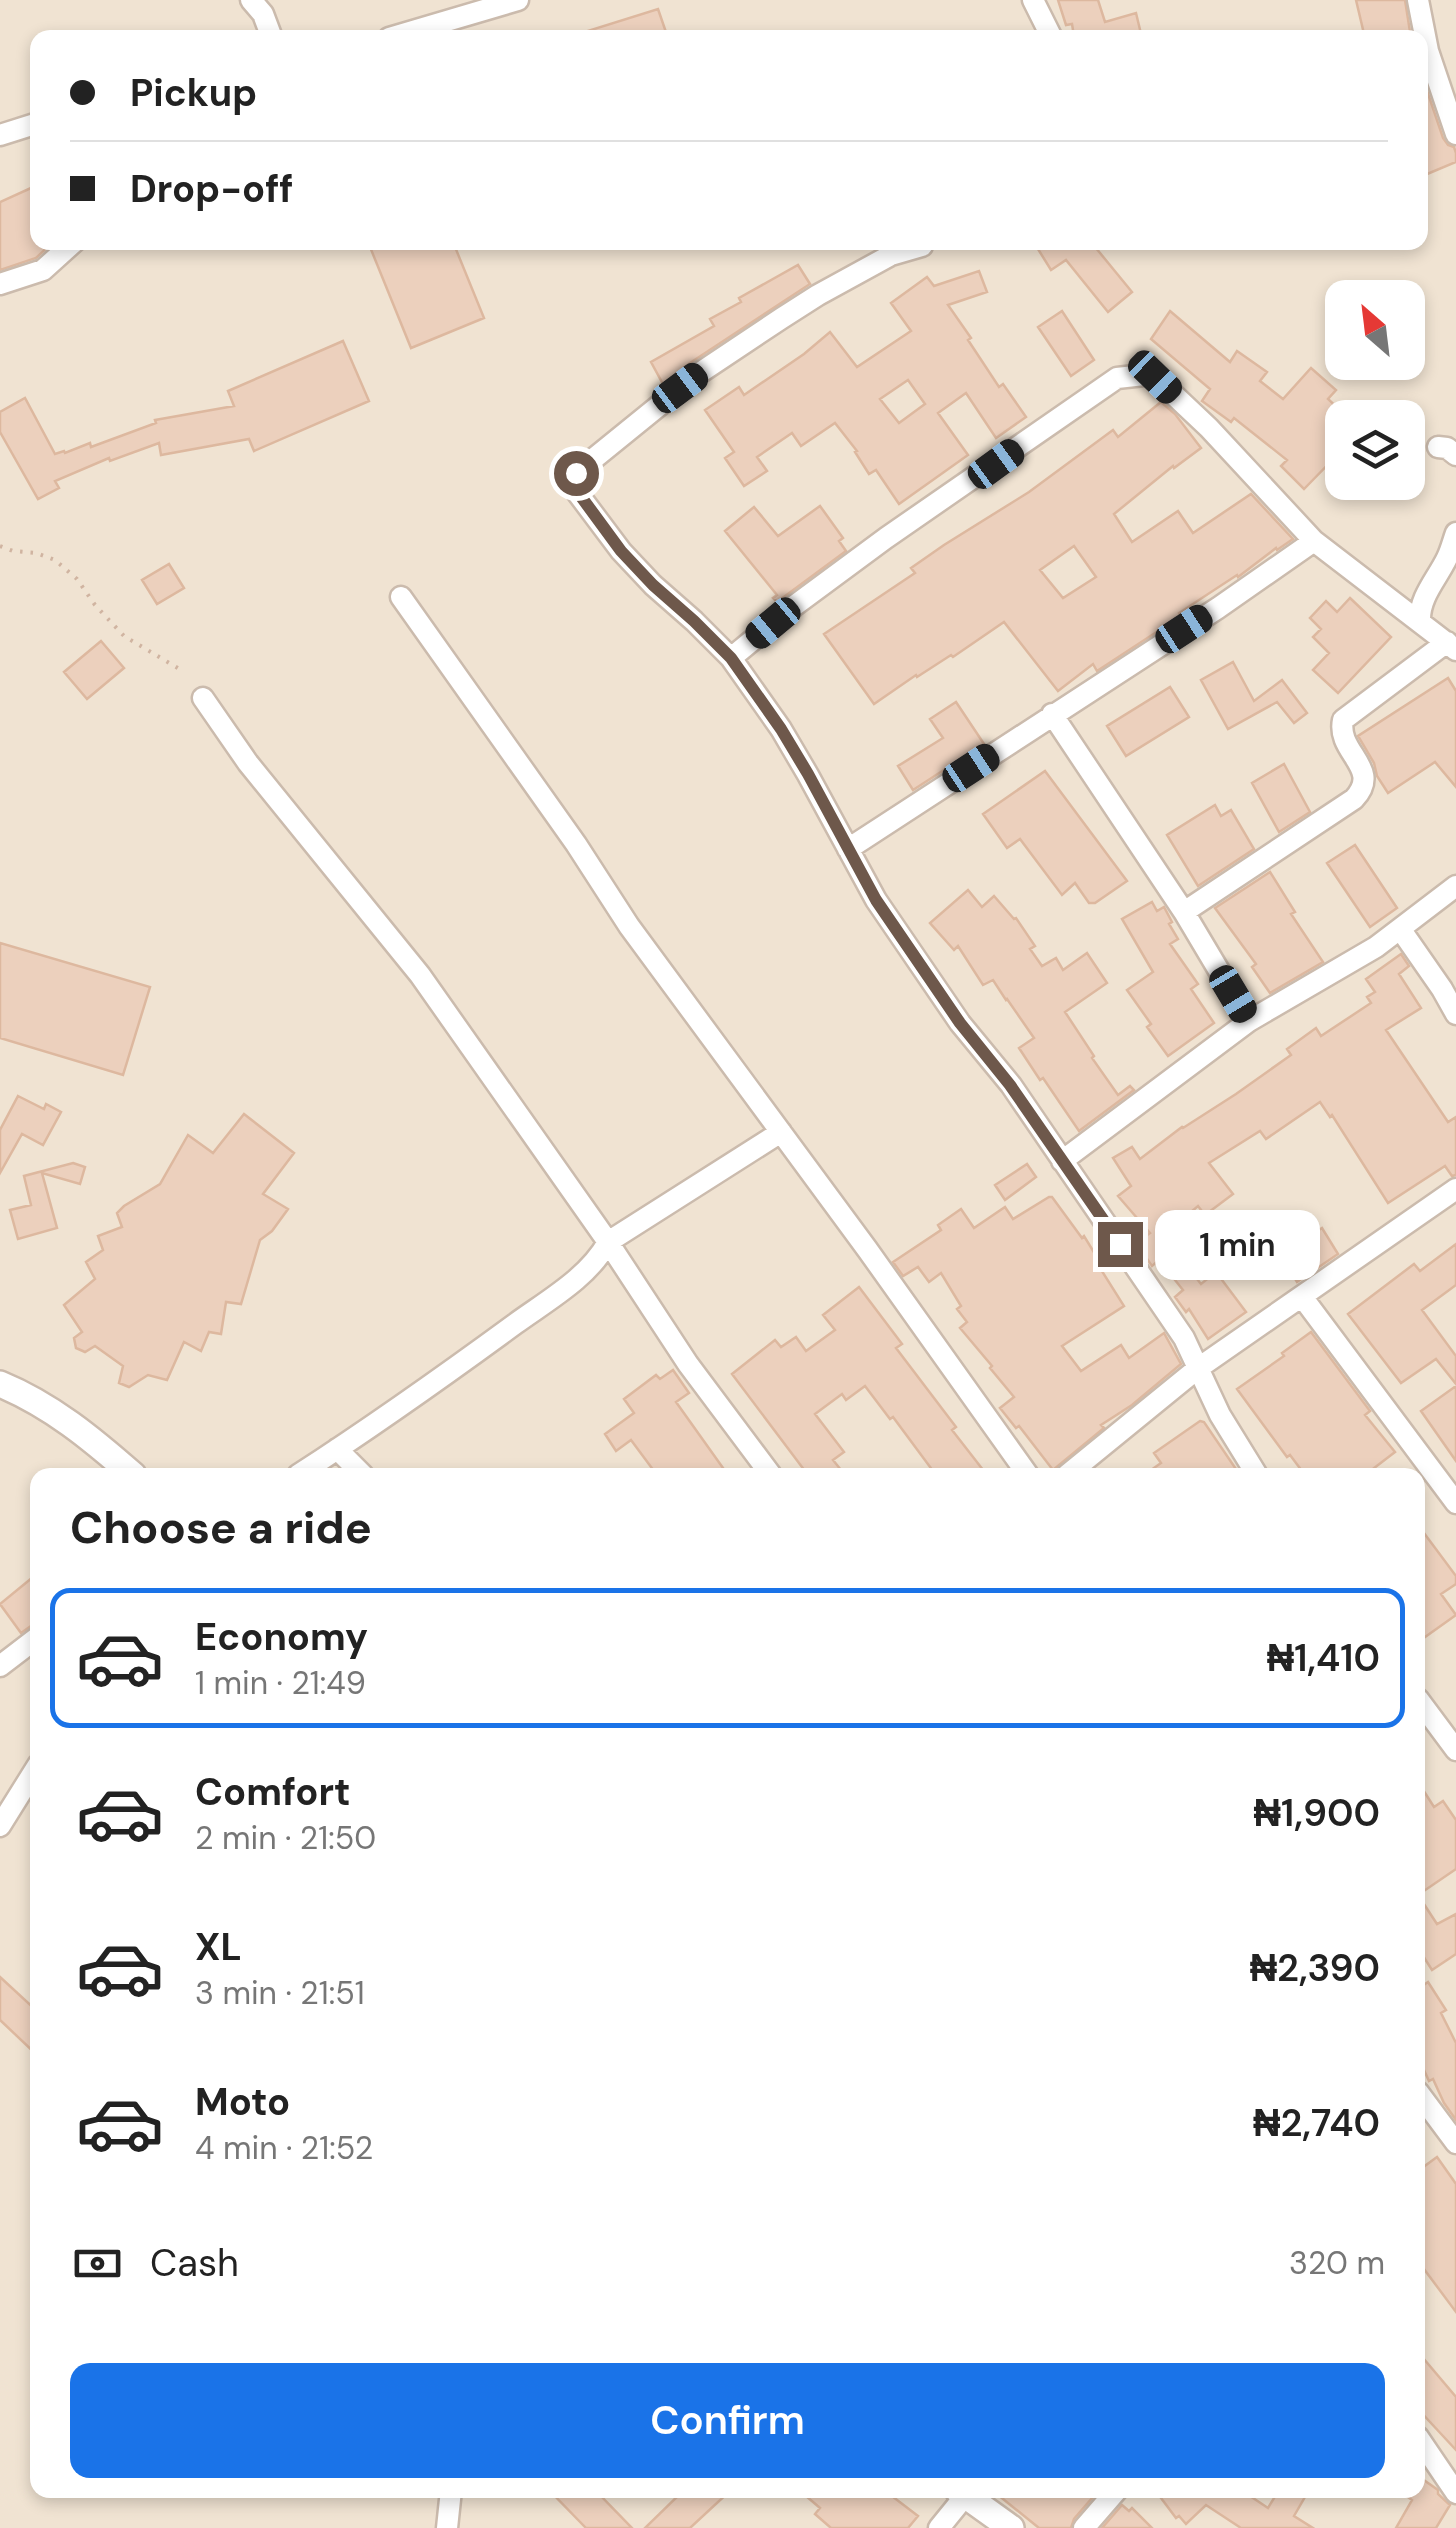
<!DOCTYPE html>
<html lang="en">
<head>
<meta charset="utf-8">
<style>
	:root { --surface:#fff; --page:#f6f6f6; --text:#222; --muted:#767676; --line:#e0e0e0; --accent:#1a73e8 }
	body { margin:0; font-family:"DM Sans",sans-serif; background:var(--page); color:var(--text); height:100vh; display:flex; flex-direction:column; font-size:38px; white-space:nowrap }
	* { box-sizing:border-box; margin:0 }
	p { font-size:32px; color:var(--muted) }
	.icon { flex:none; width:55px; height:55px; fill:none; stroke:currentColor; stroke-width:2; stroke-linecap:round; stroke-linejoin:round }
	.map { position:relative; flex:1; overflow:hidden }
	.sheet { position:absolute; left:30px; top:1468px; width:1395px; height:1030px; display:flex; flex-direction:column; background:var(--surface); border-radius:20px; box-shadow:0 5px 15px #0003 }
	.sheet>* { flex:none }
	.top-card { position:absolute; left:30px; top:30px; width:1398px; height:220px; border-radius:20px; box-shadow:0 5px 15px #0003; display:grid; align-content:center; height:220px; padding:0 40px; background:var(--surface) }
	.needle { width:65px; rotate:332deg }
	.tools { position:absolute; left:1325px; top:280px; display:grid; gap:20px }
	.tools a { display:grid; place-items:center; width:100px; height:100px; border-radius:20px; background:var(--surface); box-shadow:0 5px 15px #0003; font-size:50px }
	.end { position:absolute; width:45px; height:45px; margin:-22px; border:12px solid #6e584b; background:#fff; box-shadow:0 0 0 5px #fff }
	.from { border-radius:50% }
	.bubble { position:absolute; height:70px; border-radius:20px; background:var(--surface); box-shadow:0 5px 15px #0003; font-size:32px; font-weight:600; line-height:70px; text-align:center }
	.car { position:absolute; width:30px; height:60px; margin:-30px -15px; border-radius:12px; box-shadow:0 0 8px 2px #0007; background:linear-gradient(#222 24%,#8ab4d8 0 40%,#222 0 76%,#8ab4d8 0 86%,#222 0) }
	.top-card b { display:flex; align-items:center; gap:35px; height:95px; font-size:38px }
	.top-card b+b { border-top:2px solid var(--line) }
	.top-card i { width:25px; height:25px; background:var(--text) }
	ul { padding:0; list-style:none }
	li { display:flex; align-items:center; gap:30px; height:140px; margin:0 20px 15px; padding:0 20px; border:5px solid transparent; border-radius:20px }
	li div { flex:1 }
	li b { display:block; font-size:38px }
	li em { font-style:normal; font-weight:600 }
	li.on { border-color:var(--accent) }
	li>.icon { width:90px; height:90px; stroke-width:1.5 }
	h2 { padding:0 40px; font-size:45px; line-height:120px }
	.pay { display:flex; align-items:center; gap:25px; height:110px; padding:0 40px; font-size:38px }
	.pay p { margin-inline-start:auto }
	.cta { display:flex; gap:20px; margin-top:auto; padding:20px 40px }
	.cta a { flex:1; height:115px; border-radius:20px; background:var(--accent); color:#fff; font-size:40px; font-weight:600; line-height:115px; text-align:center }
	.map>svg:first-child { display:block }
</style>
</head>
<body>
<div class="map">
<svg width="1456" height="2528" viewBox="0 0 1456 2528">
	<rect width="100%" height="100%" fill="#f9f1e2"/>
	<path fill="#f0e3d2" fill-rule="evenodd" d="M 0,0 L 1456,0 L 1456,2528 L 0,2528 ZM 38,38 L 1420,38 L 1420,242 L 38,242 ZM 1342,298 L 1408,298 L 1408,362 L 1342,362 ZM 1342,418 L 1408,418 L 1408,482 L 1342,482 ZM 38,1475 L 1418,1475 L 1418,2490 L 38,2490 Z"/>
	<path fill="#ecd0bd" stroke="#ddb89f" stroke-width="2.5" fill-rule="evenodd" d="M 1058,0 L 1098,0 L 1105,22 L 1136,13 L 1142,38 L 1066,38 L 1066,33 L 1073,30 L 1072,24 L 1066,25 Z
		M 1356,0 L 1405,0 L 1411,38 L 1365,38 Z
		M 658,9 L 668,38 L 579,38 L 578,34 Z
		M 1420,70 L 1443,138 L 1448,145 L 1454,147 L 1456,153 L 1456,162 L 1420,177 Z
		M 31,188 L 38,203 L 38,242 L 53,242 L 36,258 L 0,270 L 0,202 Z
		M 368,242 L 453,242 L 484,318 L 411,348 Z
		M 1048,242 L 1091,242 L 1132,292 L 1108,312 L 1066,260 L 1051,270 L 1038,249 Z
		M 798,265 L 810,284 L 690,363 L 663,384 L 651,362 L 714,326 L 710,319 L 741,302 L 739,298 Z
		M 979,271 L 987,292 L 948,305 L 971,338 L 968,340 L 999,387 L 1003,384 L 1026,417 L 996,438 L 966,393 L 938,413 L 968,455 L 899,504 L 876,470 L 869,474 L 855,452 L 857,451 L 835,423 L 801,446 L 792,433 L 757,457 L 767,471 L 744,486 L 725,458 L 734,452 L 705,410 L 739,387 L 744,395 L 804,354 L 830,332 L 857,367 L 911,331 L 891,303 L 927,277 L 934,286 ZM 908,380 L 925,404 L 899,423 L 880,399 Z
		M 1062,311 L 1094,360 L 1071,376 L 1038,327 Z
		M 1170,311 L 1230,362 L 1237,351 L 1267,372 L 1260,381 L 1283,399 L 1311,368 L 1336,390 L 1328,399 L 1342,412 L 1342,450 L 1304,489 L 1281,466 L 1287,460 L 1234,418 L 1231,422 L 1202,401 L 1210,389 L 1151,339 Z
		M 343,341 L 369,401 L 254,451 L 249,439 L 161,455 L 159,443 L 110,461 L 109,458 L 55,481 L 59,488 L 38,499 L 0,432 L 0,412 L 25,398 L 55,454 L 64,451 L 65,453 L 90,443 L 91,447 L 156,423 L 155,420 L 234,406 L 228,391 Z
		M 1161,402 L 1175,414 L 1201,448 L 1174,468 L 1173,466 L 1114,514 L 1132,542 L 1178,511 L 1193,533 L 1251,494 L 1293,539 L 1277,550 L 1276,548 L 1238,577 L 1237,575 L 1179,613 L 1181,616 L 1097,671 L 1093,664 L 1058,691 L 1004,622 L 953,657 L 951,655 L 917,677 L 916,675 L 874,704 L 824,634 L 915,573 L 911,568 L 944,545 L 1029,492 L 1113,430 L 1118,437 ZM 1074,546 L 1096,577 L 1063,598 L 1040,570 Z
		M 820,506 L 843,538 L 839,541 L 846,551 L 777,602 L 773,598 L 777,595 L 725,531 L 754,507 L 778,536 Z
		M 169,564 L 184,588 L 157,604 L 142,580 Z
		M 1350,598 L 1391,637 L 1338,693 L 1313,670 L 1329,653 L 1313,637 L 1321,629 L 1310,618 L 1326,601 L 1337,612 Z
		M 101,641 L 124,668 L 87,699 L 64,672 Z
		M 1233,662 L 1254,701 L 1282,680 L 1307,713 L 1294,723 L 1277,702 L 1228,729 L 1201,680 Z
		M 1448,678 L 1456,691 L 1456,787 L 1435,762 L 1388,793 L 1377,776 L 1374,763 L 1358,736 Z
		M 1170,687 L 1189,717 L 1126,756 L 1107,726 Z
		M 956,702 L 984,744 L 913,790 L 898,766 L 943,738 L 930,719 Z
		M 1284,764 L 1310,812 L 1279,832 L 1252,783 Z
		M 1045,771 L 1127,881 L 1095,903 L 1089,903 L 1075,883 L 1062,895 L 1020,839 L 1007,848 L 983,814 Z
		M 1215,805 L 1221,816 L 1231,810 L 1254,849 L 1198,886 L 1167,835 Z
		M 1355,845 L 1397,908 L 1370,927 L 1327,863 Z
		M 1270,872 L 1295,912 L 1291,914 L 1323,962 L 1270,993 L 1252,967 L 1256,964 L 1215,908 Z
		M 968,890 L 982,907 L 994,896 L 1014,919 L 1016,918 L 1035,946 L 1030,949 L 1042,966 L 1056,958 L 1063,970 L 1087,953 L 1107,983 L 1065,1012 L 1094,1056 L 1092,1058 L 1118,1095 L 1130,1086 L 1134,1090 L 1079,1131 L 1043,1078 L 1040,1080 L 1019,1048 L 1034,1038 L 1007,999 L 1006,1000 L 993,980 L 983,985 L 958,946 L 954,950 L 930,923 Z
		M 1152,902 L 1157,911 L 1164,907 L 1172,922 L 1169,924 L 1178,939 L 1170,944 L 1198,984 L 1191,989 L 1214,1023 L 1168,1056 L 1147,1027 L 1151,1024 L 1127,990 L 1153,972 L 1122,919 Z
		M 0,943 L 150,987 L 123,1075 L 0,1038 Z
		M 1401,954 L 1409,966 L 1399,974 L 1421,1008 L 1386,1030 L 1448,1122 L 1456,1117 L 1456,1175 L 1452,1176 L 1445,1166 L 1388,1203 L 1332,1115 L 1330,1117 L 1320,1102 L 1266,1139 L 1260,1131 L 1209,1163 L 1233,1194 L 1205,1215 L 1198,1206 L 1163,1236 L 1201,1284 L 1216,1272 L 1246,1312 L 1208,1339 L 1189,1309 L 1186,1312 L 1175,1297 L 1183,1290 L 1159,1260 L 1152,1266 L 1136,1243 L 1150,1233 L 1118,1196 L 1131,1186 L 1113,1158 L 1132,1147 L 1140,1159 L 1182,1127 L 1183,1128 L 1236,1094 L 1291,1055 L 1287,1049 L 1316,1028 L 1321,1036 L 1371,1003 L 1367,997 L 1375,992 L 1366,979 Z
		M 18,1096 L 44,1109 L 46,1104 L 61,1112 L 43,1145 L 22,1134 L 0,1173 L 0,1130 Z
		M 244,1114 L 294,1153 L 263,1194 L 288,1209 L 272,1231 L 260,1240 L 241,1304 L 226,1302 L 221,1334 L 209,1332 L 201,1351 L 184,1342 L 167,1380 L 148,1375 L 129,1387 L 119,1383 L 123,1366 L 95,1346 L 85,1352 L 76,1348 L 74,1338 L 82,1332 L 64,1305 L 95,1279 L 86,1262 L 103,1250 L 98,1236 L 122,1227 L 117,1213 L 124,1206 L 160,1184 L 188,1135 L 213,1153 Z
		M 73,1163 L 85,1167 L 80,1184 L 42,1173 L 57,1228 L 18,1239 L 10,1210 L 31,1205 L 24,1176 Z
		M 1027,1164 L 1036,1177 L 1005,1200 L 995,1185 Z
		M 1049,1197 L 1052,1197 L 1082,1238 L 1084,1236 L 1103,1267 L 1100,1268 L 1124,1306 L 1062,1346 L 1081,1371 L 1121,1345 L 1129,1358 L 1164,1333 L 1181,1364 L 1132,1405 L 1101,1425 L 1104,1428 L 1053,1470 L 1019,1426 L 1016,1428 L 1000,1408 L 1014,1397 L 990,1368 L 992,1366 L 960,1328 L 967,1322 L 957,1309 L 961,1306 L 941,1273 L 929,1282 L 918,1267 L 903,1276 L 893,1262 L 941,1230 L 938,1225 L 961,1209 L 974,1228 L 1005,1207 L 1013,1219 Z
		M 1301,1225 L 1308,1237 L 1322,1228 L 1338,1254 L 1297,1282 L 1273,1242 Z
		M 1456,1244 L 1456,1285 L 1422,1310 L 1456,1356 L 1456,1384 L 1436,1359 L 1401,1383 L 1348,1314 L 1414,1264 L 1420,1271 Z
		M 859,1287 L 902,1344 L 896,1348 L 956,1427 L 952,1430 L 987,1475 L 936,1475 L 893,1417 L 890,1419 L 865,1386 L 846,1400 L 842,1394 L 815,1414 L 844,1452 L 833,1460 L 845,1475 L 808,1475 L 732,1374 L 775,1340 L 781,1347 L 796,1337 L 806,1351 L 835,1330 L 823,1315 Z
		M 1311,1332 L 1370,1411 L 1365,1415 L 1395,1452 L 1365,1475 L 1305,1475 L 1290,1455 L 1287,1457 L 1237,1389 L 1284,1356 L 1282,1353 Z
		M 673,1370 L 689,1393 L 676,1402 L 728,1475 L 657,1475 L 631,1440 L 616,1451 L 605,1434 L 634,1413 L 624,1399 L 656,1375 L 660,1379 Z
		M 1456,1386 L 1456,1461 L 1421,1411 Z
		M 1200,1421 L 1204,1422 L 1240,1475 L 1144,1475 L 1161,1463 L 1154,1453 Z
		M 1418,1525 L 1456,1576 L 1456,1584 L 1441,1594 L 1456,1615 L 1418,1642 Z
		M 38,1573 L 38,1621 L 21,1633 L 0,1604 Z
		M 1418,1782 L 1434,1807 L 1443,1801 L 1456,1820 L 1456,1869 L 1418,1895 Z
		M 1418,1895 L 1437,1924 L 1456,1914 L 1456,1954 L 1432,1970 L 1418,1948 Z
		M 0,1977 L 38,2012 L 38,2056 L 0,2020 Z
		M 1428,1982 L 1446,2010 L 1441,2013 L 1456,2043 L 1456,2120 L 1444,2103 L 1433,2079 L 1429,2081 L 1418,2057 L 1418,1989 Z
		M 1437,2157 L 1456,2184 L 1456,2312 L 1418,2261 L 1418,2171 Z
		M 1418,2352 L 1456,2397 L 1456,2450 L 1418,2409 Z
		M 1418,2476 L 1438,2490 L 1438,2494 L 1450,2505 L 1436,2528 L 1396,2528 L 1412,2500 L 1398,2490 L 1418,2490 Z
		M 549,2490 L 595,2490 L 632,2528 L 586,2528 Z
		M 684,2490 L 731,2490 L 690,2528 L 645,2528 Z
		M 799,2490 L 884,2490 L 918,2516 L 908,2528 L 831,2528 L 815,2514 L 820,2508 Z
		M 992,2490 L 1099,2490 L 1074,2519 L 1071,2528 L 1039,2528 Z
		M 1155,2490 L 1241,2490 L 1268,2508 L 1279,2490 L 1309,2490 L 1294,2516 L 1313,2528 L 1241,2528 L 1206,2505 L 1186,2524 L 1179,2516 L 1176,2518 Z
		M 1122,2505 L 1129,2511 L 1132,2508 L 1152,2528 L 1102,2528 Z"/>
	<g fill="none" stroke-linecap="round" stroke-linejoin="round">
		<g stroke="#cbbbad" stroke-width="25">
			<path id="minor" d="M 251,0 L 263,14 L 272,38
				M 1033,0 L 1052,38
				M 1418,0 L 1428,51 L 1456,134
				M 389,38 L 518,0
				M 0,135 L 38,123
				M 922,246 L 891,255 L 818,295 L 782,318 L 698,374 L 576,473 L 573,477 L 573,487 L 621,551 L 653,585 L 694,621 L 731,658 L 781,729 L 808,775 L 876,900 L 960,1023 L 1011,1085 L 1184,1338 L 1220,1415 L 1257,1475
				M 0,284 L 43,270 L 74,242
				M 1438,447 L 1447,448 L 1456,455
				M 401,597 L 576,844 L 629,926 L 867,1249 L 1028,1475
				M 1420,621 C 1419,597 1437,579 1447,558 C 1451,550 1453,541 1456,533
				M 731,658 L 794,606 L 886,538 L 1117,378 L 1144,375 L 1155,377 L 1209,428 L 1314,541 L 1456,650
				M 203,698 L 248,763 L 420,975 L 608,1242 L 688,1364 L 771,1475
				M 1052,714 L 1184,912 L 1249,1021
				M 848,849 L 1218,608 L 1314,541
				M 1184,912 L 1354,799 C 1383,768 1336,753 1343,720 L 1447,642
				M 1401,930 L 1442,989 L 1456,1014
				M 1062,1161 L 1249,1021 L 1376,947 L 1456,886
				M 1303,1298 L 1456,1503
				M 337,1449 L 363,1475
				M 298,1475 C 372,1427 444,1376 515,1324 C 548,1300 588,1278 608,1242 L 781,1132
				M 1067,1475 L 1197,1369 L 1456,1189
				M 0,1666 L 38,1637
				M 1418,1699 L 1456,1750
				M 0,1826 L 38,1765
				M 1418,2092 L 1456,2143
				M 1418,2437 L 1456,2493
				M 447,2528 L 451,2490
				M 939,2528 L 965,2496
				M 1084,2528 L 1117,2490"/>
		</g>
		<g stroke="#cbbbad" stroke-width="30">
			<path id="tertiary" d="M 0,1384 C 51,1405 92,1439 133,1475
				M 958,2490 L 1011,2528"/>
		</g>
		<path stroke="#d0b4a1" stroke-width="4" stroke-dasharray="2.5 8" stroke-linecap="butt" d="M 0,546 L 13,551 L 36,553 L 55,560 L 77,579 L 95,605 L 124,636 L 181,670"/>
		<use href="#minor" stroke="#fff" stroke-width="20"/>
		<use href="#tertiary" stroke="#fff" stroke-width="25"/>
	</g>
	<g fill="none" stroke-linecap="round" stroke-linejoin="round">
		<path stroke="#6e584b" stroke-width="12" d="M 576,473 L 573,477 L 574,487 L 621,551 L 653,585 L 694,621 L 731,658 L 781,729 L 808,774 L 876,900 L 960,1023 L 1010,1085 L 1120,1244"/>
	</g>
</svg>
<div class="tools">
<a><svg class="needle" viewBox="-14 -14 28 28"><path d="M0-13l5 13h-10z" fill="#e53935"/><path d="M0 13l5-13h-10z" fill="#767676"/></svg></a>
<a><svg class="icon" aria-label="layers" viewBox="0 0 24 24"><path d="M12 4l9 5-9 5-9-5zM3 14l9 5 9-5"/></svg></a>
</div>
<i class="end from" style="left:576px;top:473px"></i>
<i class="end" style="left:1120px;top:1244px"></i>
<div class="bubble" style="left:1155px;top:1210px;width:165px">1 min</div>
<i class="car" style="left:1155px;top:377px;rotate:134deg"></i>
<i class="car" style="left:680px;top:388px;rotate:53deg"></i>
<i class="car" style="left:996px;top:464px;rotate:54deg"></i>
<i class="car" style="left:773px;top:623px;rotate:230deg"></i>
<i class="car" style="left:1184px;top:629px;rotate:57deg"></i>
<i class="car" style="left:971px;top:768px;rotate:57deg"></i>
<i class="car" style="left:1233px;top:994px;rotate:149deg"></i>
<div class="top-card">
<b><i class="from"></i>Pickup</b>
<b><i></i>Drop-off</b>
</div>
<section class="sheet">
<h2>Choose a ride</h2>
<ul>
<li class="on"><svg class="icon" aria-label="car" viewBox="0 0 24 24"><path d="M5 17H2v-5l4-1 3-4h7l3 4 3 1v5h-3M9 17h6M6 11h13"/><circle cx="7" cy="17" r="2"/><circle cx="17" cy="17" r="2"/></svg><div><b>Economy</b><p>1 min · 21:49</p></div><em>₦1,410</em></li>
<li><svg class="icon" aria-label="car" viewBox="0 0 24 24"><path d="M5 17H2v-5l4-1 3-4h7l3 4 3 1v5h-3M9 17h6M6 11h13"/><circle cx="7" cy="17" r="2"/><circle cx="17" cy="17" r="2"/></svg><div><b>Comfort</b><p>2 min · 21:50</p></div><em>₦1,900</em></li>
<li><svg class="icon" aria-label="car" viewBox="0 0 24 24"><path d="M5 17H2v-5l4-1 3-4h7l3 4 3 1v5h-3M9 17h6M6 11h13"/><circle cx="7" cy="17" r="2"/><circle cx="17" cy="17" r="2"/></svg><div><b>XL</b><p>3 min · 21:51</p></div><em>₦2,390</em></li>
<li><svg class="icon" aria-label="car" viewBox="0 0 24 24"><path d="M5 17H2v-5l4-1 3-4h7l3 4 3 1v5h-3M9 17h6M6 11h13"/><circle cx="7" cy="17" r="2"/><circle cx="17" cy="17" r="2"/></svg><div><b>Moto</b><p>4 min · 21:52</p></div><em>₦2,740</em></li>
</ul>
<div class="pay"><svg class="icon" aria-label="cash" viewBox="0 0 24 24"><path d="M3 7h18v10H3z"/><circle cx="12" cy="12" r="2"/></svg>Cash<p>320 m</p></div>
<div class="cta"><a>Confirm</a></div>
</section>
</div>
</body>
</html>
